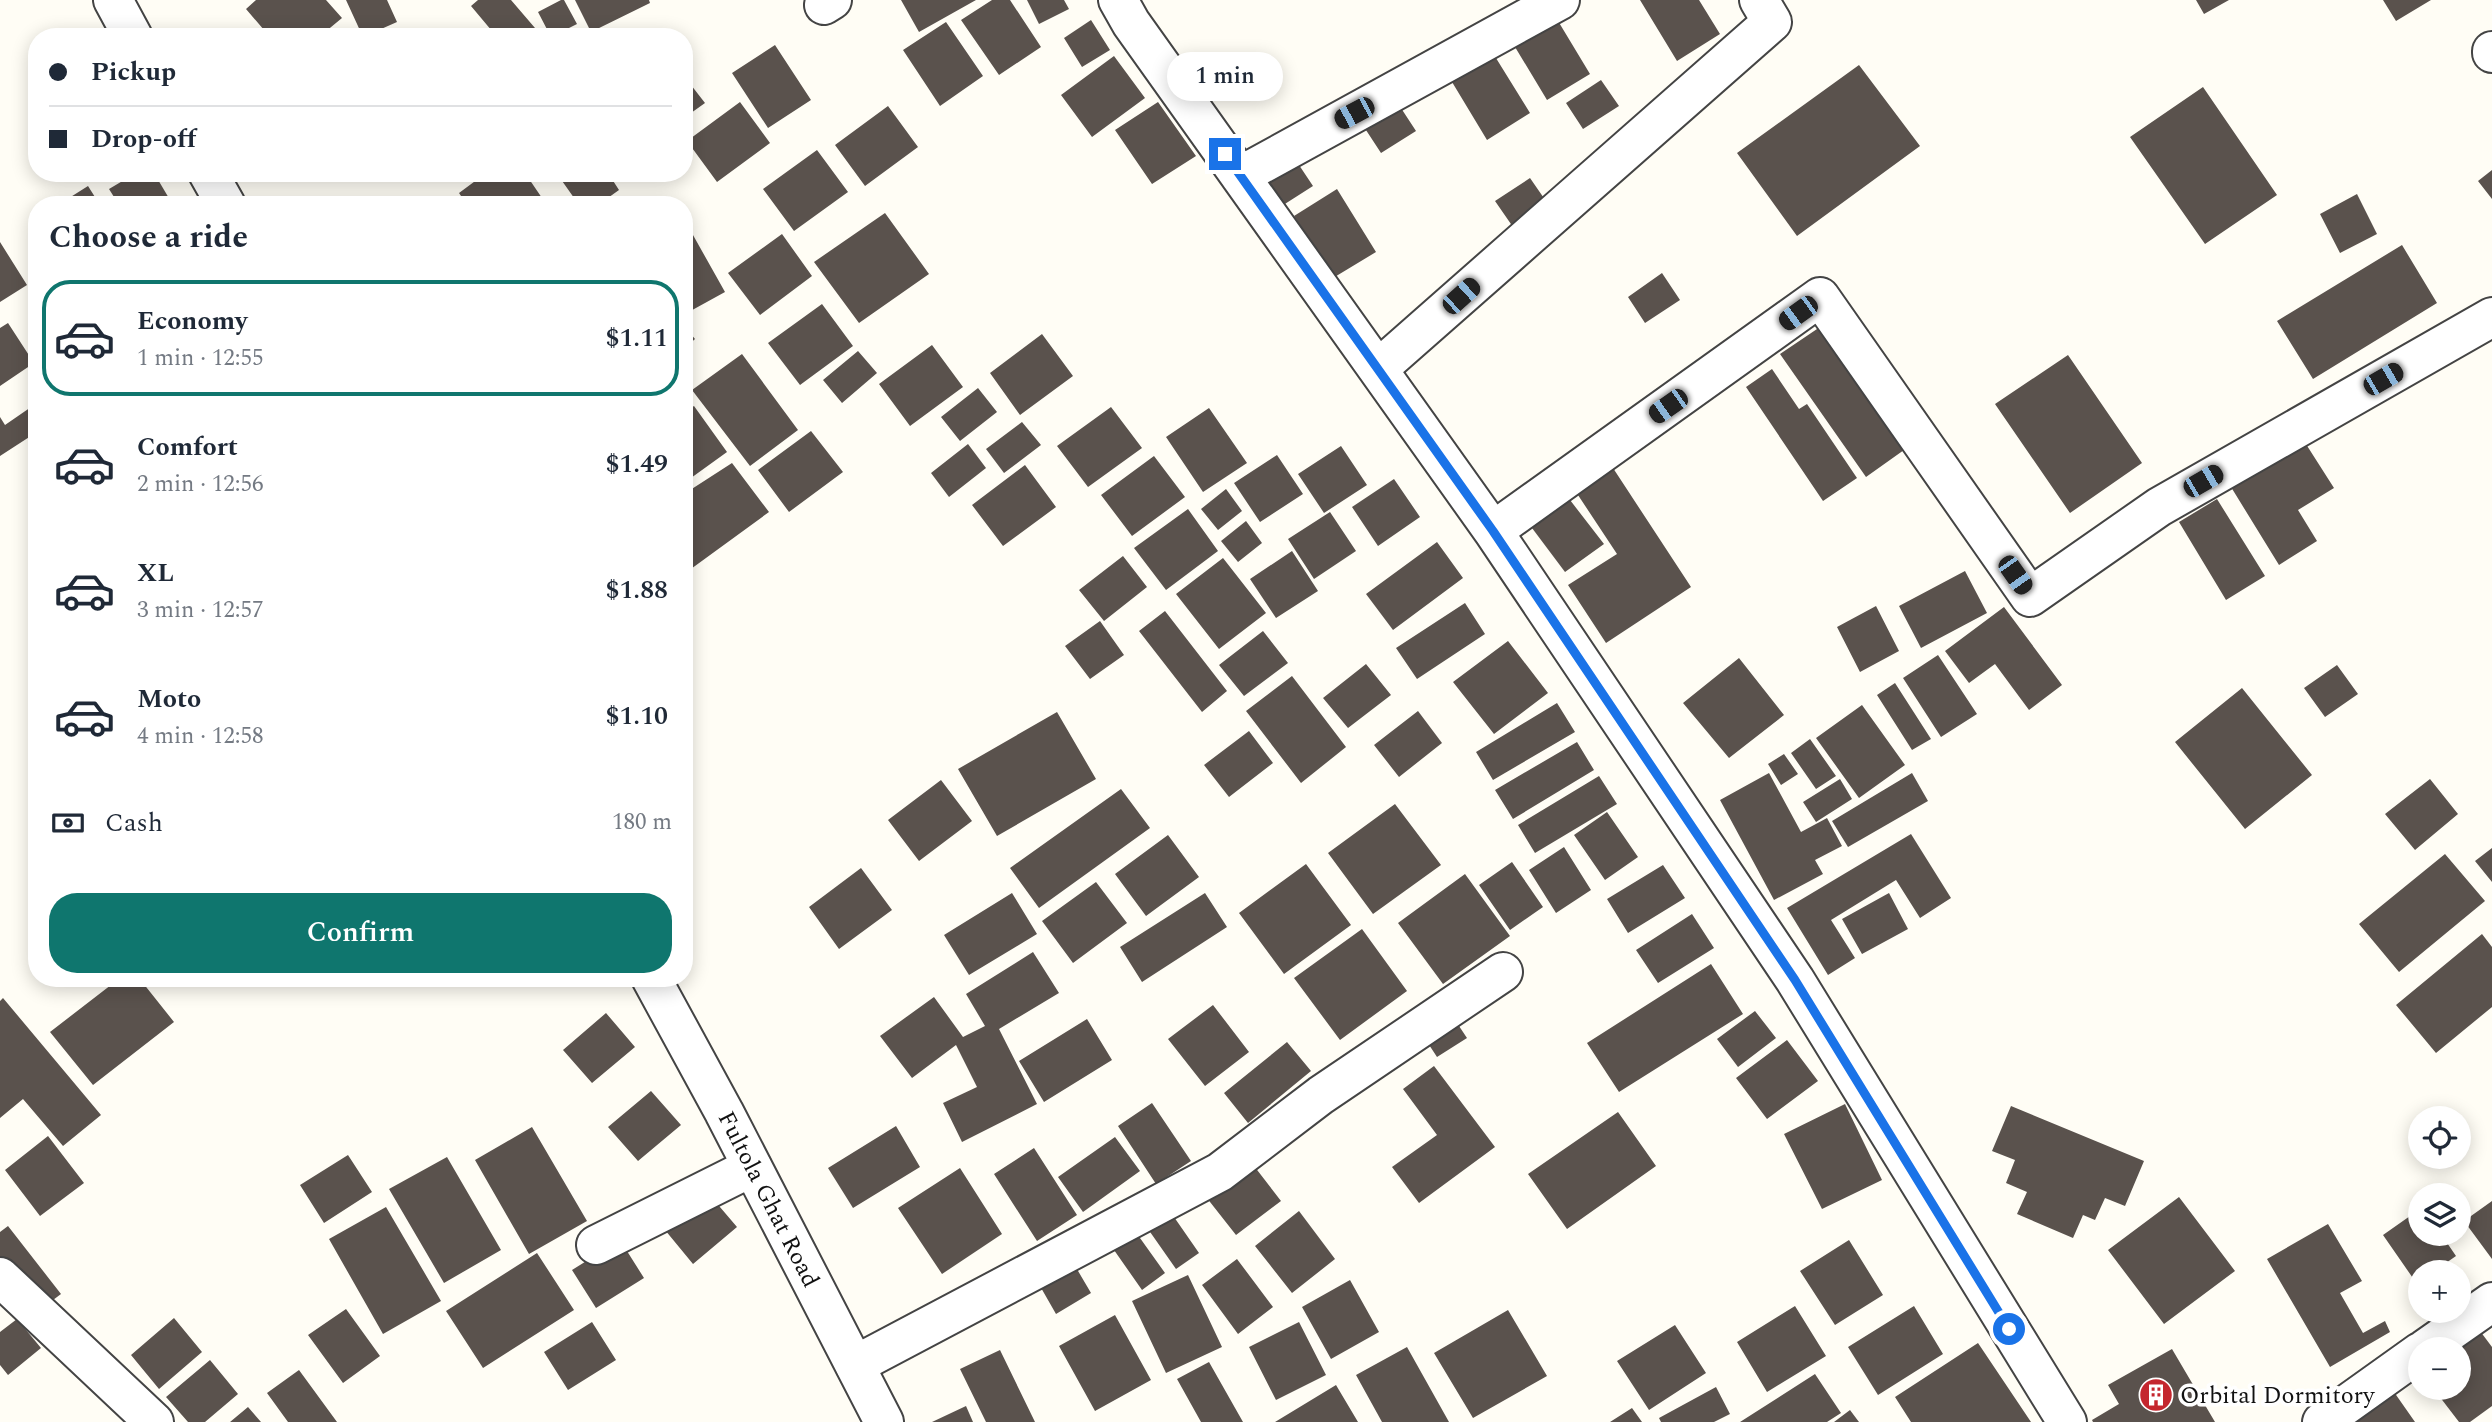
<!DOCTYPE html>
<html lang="en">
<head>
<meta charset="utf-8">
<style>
	:root { --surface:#fff; --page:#f6f6f7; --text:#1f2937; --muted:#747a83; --line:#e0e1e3; --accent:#0f766e }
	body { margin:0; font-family:Spectral,serif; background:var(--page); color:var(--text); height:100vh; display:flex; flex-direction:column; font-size:26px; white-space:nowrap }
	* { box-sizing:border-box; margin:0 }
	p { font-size:23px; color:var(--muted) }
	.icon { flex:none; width:38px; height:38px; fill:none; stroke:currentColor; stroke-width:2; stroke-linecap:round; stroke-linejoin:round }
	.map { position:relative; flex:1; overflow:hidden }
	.details { position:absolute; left:28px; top:196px; width:665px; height:791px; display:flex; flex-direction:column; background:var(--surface); border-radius:28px; box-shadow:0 4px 18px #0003 }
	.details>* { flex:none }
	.hud { position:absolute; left:28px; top:28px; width:665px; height:154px; border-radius:28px; box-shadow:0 4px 18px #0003; display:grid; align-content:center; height:154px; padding:0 21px; background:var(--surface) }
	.fabs { position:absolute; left:2408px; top:1106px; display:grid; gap:14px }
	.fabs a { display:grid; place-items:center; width:63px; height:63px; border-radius:50%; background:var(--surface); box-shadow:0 4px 18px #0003; font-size:35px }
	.end { position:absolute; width:32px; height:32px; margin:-16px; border:9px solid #1a73e8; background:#fff; box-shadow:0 0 0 4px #fff }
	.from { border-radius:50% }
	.bubble { position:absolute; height:49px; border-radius:24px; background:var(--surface); box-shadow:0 4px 18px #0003; font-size:23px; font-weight:600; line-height:49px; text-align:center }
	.car { position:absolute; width:21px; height:42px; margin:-21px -10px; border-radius:9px; box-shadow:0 0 5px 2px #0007; background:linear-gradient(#222 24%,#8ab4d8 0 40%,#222 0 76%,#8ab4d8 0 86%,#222 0) }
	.hud b { display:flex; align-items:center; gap:24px; height:66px; font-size:26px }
	.hud b+b { border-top:2px solid var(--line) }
	.hud i { width:18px; height:18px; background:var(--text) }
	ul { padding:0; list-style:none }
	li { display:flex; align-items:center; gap:21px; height:116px; margin:0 14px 10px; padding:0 7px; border:4px solid transparent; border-radius:28px }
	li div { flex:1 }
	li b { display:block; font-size:26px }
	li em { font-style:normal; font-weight:600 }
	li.on { border-color:var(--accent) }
	li>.icon { width:63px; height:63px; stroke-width:1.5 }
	h2 { padding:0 21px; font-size:32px; line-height:84px }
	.pay { display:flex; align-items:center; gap:18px; height:77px; padding:0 21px; font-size:26px }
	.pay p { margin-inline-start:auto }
	.primary-button { display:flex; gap:14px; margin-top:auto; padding:14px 21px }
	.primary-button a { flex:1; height:80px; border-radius:28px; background:var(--accent); color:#fff; font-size:28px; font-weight:600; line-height:80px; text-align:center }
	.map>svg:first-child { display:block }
</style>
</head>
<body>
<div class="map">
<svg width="2492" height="1422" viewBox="0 0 2492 1422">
	<rect width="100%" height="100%" fill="#fffdf5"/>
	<path fill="#5a524d" d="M 256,0 L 326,0 L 342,18 L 319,37 L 270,37 L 246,9 Z
		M 346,0 L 387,0 L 397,22 L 363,37 Z
		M 478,0 L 511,0 L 541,35 L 497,37 L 471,6 Z
		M 561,0 L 564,0 L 577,24 L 551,37 L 538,12 Z
		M 575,0 L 649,0 L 650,3 L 591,32 Z
		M 901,0 L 976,0 L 919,32 Z
		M 992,0 L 1010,0 L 1041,47 L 999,75 L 961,20 Z
		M 1027,0 L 1064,0 L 1069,9 L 1039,24 Z
		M 1640,0 L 1699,0 L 1720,34 L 1677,61 Z
		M 2196,0 L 2229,0 L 2204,14 Z
		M 2383,0 L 2431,0 L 2396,21 Z
		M 1552,11 L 1590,74 L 1547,100 L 1509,37 Z
		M 1091,20 L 1110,50 L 1082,67 L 1064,38 Z
		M 946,22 L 983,76 L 940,106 L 903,50 Z
		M 775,45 L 811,100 L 768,128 L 732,73 Z
		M 1491,50 L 1530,113 L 1487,140 L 1449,77 Z
		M 1114,56 L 1145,98 L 1092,137 L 1061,95 Z
		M 1859,65 L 1920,146 L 1797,236 L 1737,153 Z
		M 684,76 L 705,103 L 684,118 Z
		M 1601,80 L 1619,106 L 1583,129 L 1566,103 Z
		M 2203,87 L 2277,195 L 2205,244 L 2130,137 Z
		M 740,102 L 770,143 L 717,182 L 687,141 Z
		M 1158,102 L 1196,156 L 1152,184 L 1115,130 Z
		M 1399,105 L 1416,131 L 1381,153 L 1364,127 Z
		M 888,106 L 918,147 L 865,186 L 835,145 Z
		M 817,150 L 848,192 L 794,231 L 763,189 Z
		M 1295,159 L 1313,186 L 1277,209 L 1260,183 Z
		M 2492,170 L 2492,199 L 2478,181 Z
		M 136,173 L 154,173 L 173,205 L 119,205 L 109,189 Z
		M 486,173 L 525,173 L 542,198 L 532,205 L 467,205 L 459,193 Z
		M 566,173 L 608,173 L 619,190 L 598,205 L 579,205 L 560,178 Z
		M 1530,178 L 1548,204 L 1513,227 L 1495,201 Z
		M 88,186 L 100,205 L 58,205 Z
		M 1337,189 L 1376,252 L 1333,278 L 1294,216 Z
		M 2357,194 L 2377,234 L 2340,253 L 2320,214 Z
		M 885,213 L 929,274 L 859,323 L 814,262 Z
		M 684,219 L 725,292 L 685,314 L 684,312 Z
		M 782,234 L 812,276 L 760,315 L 728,273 Z
		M 0,242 L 27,285 L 0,302 Z
		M 2402,245 L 2437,303 L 2313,379 L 2277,321 Z
		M 1662,273 L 1680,300 L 1645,323 L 1628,297 Z
		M 822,304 L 853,346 L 800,385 L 768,343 Z
		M 8,323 L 34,363 L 0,386 L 0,328 Z
		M 684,326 L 695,339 L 684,349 Z
		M 1820,327 L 1904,450 L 1866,477 L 1780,354 Z
		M 1042,334 L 1073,376 L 1020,415 L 990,373 Z
		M 932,345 L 963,387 L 910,426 L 879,384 Z
		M 858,351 L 877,373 L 842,403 L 823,380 Z
		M 742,354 L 798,430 L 750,466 L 692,390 Z
		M 2068,355 L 2142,463 L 2070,513 L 1995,404 Z
		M 1772,369 L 1799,409 L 1807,404 L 1857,478 L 1823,501 L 1746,387 Z
		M 978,388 L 997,412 L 960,441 L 941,417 Z
		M 34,405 L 37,409 L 37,432 L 0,456 L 0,417 L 5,425 Z
		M 694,406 L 727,452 L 684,483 L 684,412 Z
		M 1111,407 L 1142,448 L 1088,487 L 1057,446 Z
		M 1209,408 L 1247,463 L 1203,492 L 1166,437 Z
		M 1022,422 L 1041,445 L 1004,473 L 986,449 Z
		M 811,431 L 843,472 L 789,512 L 758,470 Z
		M 2304,441 L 2334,488 L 2298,510 L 2317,541 L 2279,565 L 2231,487 Z
		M 968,444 L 986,468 L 949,497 L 931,473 Z
		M 1341,446 L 1367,485 L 1324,513 L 1298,474 Z
		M 1277,455 L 1303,494 L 1260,522 L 1234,483 Z
		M 1154,456 L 1185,497 L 1132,536 L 1101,495 Z
		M 732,463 L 769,512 L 684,574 L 684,494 Z
		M 1025,465 L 1056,507 L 1003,546 L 972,505 Z
		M 1613,468 L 1691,587 L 1606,643 L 1568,585 L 1617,554 L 1576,492 Z
		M 1394,479 L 1420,517 L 1378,546 L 1352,507 Z
		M 1226,489 L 1242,511 L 1218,530 L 1201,509 Z
		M 2217,499 L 2265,576 L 2226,600 L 2179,522 Z
		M 1570,500 L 1604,544 L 1565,572 L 1532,528 Z
		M 1188,509 L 1218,551 L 1166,590 L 1134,548 Z
		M 1330,512 L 1356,551 L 1314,579 L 1288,539 Z
		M 1246,521 L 1262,543 L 1238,562 L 1221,541 Z
		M 1437,542 L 1463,578 L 1393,630 L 1366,594 Z
		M 1292,551 L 1318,591 L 1276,618 L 1250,579 Z
		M 1123,556 L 1147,587 L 1104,621 L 1079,590 Z
		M 1223,558 L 1266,613 L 1219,649 L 1176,594 Z
		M 1965,571 L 1987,613 L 1921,648 L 1899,606 Z
		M 1465,603 L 1485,634 L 1417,679 L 1396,648 Z
		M 1876,606 L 1899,651 L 1860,672 L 1837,627 Z
		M 2004,607 L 2062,685 L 2029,710 L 1995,664 L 1969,683 L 1945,651 Z
		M 1165,611 L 1227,691 L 1202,712 L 1139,631 Z
		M 1100,621 L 1124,655 L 1090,679 L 1065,646 Z
		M 1263,631 L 1288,663 L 1244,696 L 1219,665 Z
		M 1508,641 L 1548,693 L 1494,734 L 1453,682 Z
		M 1938,655 L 1977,714 L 1941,737 L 1903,678 Z
		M 1739,658 L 1784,715 L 1729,758 L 1683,703 Z
		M 1366,664 L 1391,695 L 1348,728 L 1323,698 Z
		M 2337,665 L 2358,694 L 2325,717 L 2304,688 Z
		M 1292,676 L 1346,747 L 1301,783 L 1246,711 Z
		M 1895,683 L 1931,739 L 1912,750 L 1877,695 Z
		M 2242,688 L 2312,775 L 2245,829 L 2175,742 Z
		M 1557,703 L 1575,732 L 1493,780 L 1476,752 Z
		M 1862,705 L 1905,765 L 1859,798 L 1816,738 Z
		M 1418,711 L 1442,743 L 1399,777 L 1374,745 Z
		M 1057,712 L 1096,779 L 997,836 L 958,769 Z
		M 1249,731 L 1273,763 L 1229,797 L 1204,765 Z
		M 1810,739 L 1836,776 L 1816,789 L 1791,753 Z
		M 1577,742 L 1594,770 L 1513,819 L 1495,790 Z
		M 1784,754 L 1798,774 L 1781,785 L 1768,764 Z
		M 1769,773 L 1801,832 L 1827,818 L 1842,846 L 1815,860 L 1823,874 L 1774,900 L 1720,800 Z
		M 1912,773 L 1928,801 L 1848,847 L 1832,821 Z
		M 1599,776 L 1617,804 L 1535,853 L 1518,825 Z
		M 1840,779 L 1852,799 L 1816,822 L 1803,802 Z
		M 2430,779 L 2458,814 L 2415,850 L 2385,814 Z
		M 941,780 L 972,821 L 919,861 L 888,820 Z
		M 1121,789 L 1150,828 L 1039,908 L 1010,868 Z
		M 1395,804 L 1441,865 L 1373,914 L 1328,853 Z
		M 1607,812 L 1638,857 L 1605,880 L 1574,835 Z
		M 1911,834 L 1951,898 L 1920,918 L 1896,880 L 1831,920 L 1855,958 L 1828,975 L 1787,908 Z
		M 1168,835 L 1199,877 L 1146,916 L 1115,874 Z
		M 1564,847 L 1591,890 L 1556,913 L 1529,870 Z
		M 2492,848 L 2492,882 L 2475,861 Z
		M 2445,854 L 2485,901 L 2399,972 L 2359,924 Z
		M 1512,862 L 1543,907 L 1510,930 L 1479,885 Z
		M 1306,864 L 1351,925 L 1284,974 L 1239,913 Z
		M 1663,865 L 1685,898 L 1628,933 L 1607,899 Z
		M 861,868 L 892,910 L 839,949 L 809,907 Z
		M 1465,874 L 1510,936 L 1443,984 L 1398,923 Z
		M 1096,882 L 1127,923 L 1073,963 L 1042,921 Z
		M 1012,893 L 1037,934 L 969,975 L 944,935 Z
		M 1205,893 L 1227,927 L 1142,982 L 1120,947 Z
		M 1889,893 L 1908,929 L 1862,954 L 1842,919 Z
		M 1692,914 L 1714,948 L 1658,983 L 1636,950 Z
		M 1362,929 L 1407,991 L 1340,1040 L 1294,978 Z
		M 2482,934 L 2492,947 L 2492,1007 L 2436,1053 L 2396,1005 Z
		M 1033,952 L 1059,993 L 999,1029 L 1037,1104 L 962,1142 L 943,1103 L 977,1087 L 956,1045 L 912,1078 L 880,1036 L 934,997 L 963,1037 L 985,1026 L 966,994 Z
		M 1711,964 L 1743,1014 L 1619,1092 L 1587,1043 Z
		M 120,978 L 139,978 L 174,1022 L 93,1085 L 50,1032 Z
		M 3,998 L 101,1115 L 63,1146 L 23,1099 L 0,1118 L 0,1001 Z
		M 1213,1005 L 1249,1052 L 1205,1086 L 1168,1039 Z
		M 1449,1011 L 1467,1038 L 1437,1057 L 1420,1031 Z
		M 1755,1011 L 1776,1038 L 1738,1067 L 1717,1039 Z
		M 606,1013 L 635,1047 L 592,1083 L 563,1050 Z
		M 1087,1019 L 1112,1060 L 1044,1102 L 1019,1061 Z
		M 1787,1040 L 1818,1081 L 1767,1119 L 1736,1078 Z
		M 1287,1042 L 1311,1071 L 1248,1123 L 1224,1093 Z
		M 1434,1066 L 1495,1147 L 1419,1203 L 1392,1167 L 1437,1135 L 1403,1089 Z
		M 651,1091 L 681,1125 L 638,1161 L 608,1127 Z
		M 1152,1103 L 1191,1161 L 1156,1184 L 1118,1126 Z
		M 1845,1104 L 1882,1180 L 1822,1209 L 1784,1134 Z
		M 2011,1106 L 2144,1161 L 2125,1206 L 2105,1198 L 2095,1220 L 2083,1215 L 2073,1238 L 2017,1214 L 2027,1192 L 2006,1183 L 2015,1160 L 1992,1151 Z
		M 1618,1112 L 1656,1166 L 1567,1229 L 1528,1174 Z
		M 896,1126 L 920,1167 L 853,1208 L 828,1168 Z
		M 532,1127 L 587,1221 L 529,1254 L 475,1160 Z
		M 48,1136 L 84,1183 L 40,1216 L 5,1170 Z
		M 1115,1137 L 1140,1171 L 1083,1212 L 1058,1177 Z
		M 1034,1148 L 1077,1215 L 1037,1241 L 994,1174 Z
		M 1244,1153 L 1281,1201 L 1236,1235 L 1199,1188 Z
		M 348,1155 L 372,1192 L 324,1223 L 300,1185 Z
		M 447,1157 L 501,1250 L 444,1283 L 389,1189 Z
		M 960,1168 L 1002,1234 L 942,1274 L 898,1208 Z
		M 708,1193 L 737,1227 L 693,1264 L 665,1230 Z
		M 2179,1197 L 2235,1271 L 2164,1324 L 2108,1250 Z
		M 2492,1201 L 2492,1259 L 2464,1221 Z
		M 1165,1204 L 1199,1253 L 1176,1269 L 1141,1219 Z
		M 386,1207 L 441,1301 L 383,1334 L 329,1239 Z
		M 2420,1209 L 2420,1234 L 2441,1234 L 2456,1256 L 2433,1272 L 2420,1272 L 2420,1281 L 2417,1284 L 2383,1235 Z
		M 1299,1211 L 1335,1259 L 1292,1293 L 1255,1246 Z
		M 1130,1224 L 1165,1273 L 1142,1290 L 1107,1240 Z
		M 2328,1224 L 2362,1281 L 2340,1293 L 2363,1333 L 2385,1321 L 2390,1332 L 2330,1367 L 2267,1259 Z
		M 8,1226 L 61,1294 L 37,1312 L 0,1264 L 0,1232 Z
		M 620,1240 L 644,1278 L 596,1308 L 572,1270 Z
		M 1849,1240 L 1883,1295 L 1835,1325 L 1800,1271 Z
		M 537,1253 L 574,1310 L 483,1368 L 446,1311 Z
		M 1071,1259 L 1091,1293 L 1056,1314 L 1036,1279 Z
		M 1237,1259 L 1273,1307 L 1238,1334 L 1202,1285 Z
		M 1188,1275 L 1222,1347 L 1166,1373 L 1132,1301 Z
		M 1350,1280 L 1379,1332 L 1331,1359 L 1302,1307 Z
		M 1795,1306 L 1826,1356 L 1767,1392 L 1737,1342 Z
		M 1914,1306 L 1943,1354 L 1878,1395 L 1848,1347 Z
		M 346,1309 L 380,1356 L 343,1383 L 308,1335 Z
		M 1508,1310 L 1547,1376 L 1473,1418 L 1434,1353 Z
		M 1115,1315 L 1151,1380 L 1095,1411 L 1059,1346 Z
		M 174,1318 L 202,1352 L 159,1389 L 131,1355 Z
		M 17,1319 L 41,1348 L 8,1375 L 0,1365 L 0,1332 Z
		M 592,1322 L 616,1360 L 568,1390 L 544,1352 Z
		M 1299,1322 L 1326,1375 L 1276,1400 L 1249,1347 Z
		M 2474,1323 L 2492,1347 L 2492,1406 L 2470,1422 L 2459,1422 L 2433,1388 L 2459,1388 L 2459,1349 L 2439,1349 Z
		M 1675,1325 L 1706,1373 L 1649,1410 L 1617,1361 Z
		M 1978,1343 L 2031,1422 L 1911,1422 L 1895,1397 Z
		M 1407,1347 L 1449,1422 L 1382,1422 L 1356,1375 Z
		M 2172,1349 L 2215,1422 L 2093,1422 L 2092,1420 L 2119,1404 L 2108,1385 Z
		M 1000,1350 L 1035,1422 L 986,1422 L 960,1369 Z
		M 210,1360 L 238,1394 L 205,1422 L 188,1422 L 166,1397 Z
		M 1209,1362 L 1243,1422 L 1201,1422 L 1177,1379 Z
		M 299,1370 L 337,1422 L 288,1422 L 267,1393 Z
		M 1815,1374 L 1841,1413 L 1827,1422 L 1740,1422 Z
		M 1336,1385 L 1358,1422 L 1275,1422 Z
		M 1716,1387 L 1730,1414 L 1714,1422 L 1661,1422 L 1659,1418 Z
		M 2394,1392 L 2415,1422 L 2351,1422 Z
		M 966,1406 L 973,1422 L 932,1422 Z
		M 248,1407 L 261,1422 L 230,1422 Z
		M 1632,1408 L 1642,1422 L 1610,1422 Z
		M 1850,1410 L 1859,1422 L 1834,1422 Z"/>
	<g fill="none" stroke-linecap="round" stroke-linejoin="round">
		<g stroke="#444" stroke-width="42">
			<path id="minor" d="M 1118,0 L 1131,23 L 1493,531 L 1795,980 L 2067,1422
				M 824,5 L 832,0
				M 2492,51 L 2492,53
				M 1240,176 L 1560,0
				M 1378,369 L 1772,22 L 1759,0
				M 1493,531 L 1820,297 L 2030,597 L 2159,507 L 2492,317
				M 596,1245 L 752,1167
				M 0,1277 L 154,1422
				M 2425,1349 L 2492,1302
				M 855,1365 L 1220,1172 L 1321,1095 L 1503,972
				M 2322,1422 L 2420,1352"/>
		</g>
		<g stroke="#444" stroke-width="42">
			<path id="tertiary" d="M 113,0 L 133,37
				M 208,173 L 226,205
				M 651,978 L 724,1112 L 884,1422"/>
		</g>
		<use href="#minor" stroke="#fff" stroke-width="38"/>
		<use href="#tertiary" stroke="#fff" stroke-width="38"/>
	</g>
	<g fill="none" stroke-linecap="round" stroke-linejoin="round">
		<path stroke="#1a73e8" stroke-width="9" d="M 1225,154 L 1493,531 L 1795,980 L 2009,1329"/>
	</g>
	<defs>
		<g id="building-disc" transform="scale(1.75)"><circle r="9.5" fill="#c4262e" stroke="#fff"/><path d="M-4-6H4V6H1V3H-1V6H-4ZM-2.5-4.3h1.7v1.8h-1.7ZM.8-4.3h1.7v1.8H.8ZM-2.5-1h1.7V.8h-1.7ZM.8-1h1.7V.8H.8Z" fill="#fff"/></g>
	</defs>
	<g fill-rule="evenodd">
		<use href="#building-disc" x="2156" y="1395"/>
	</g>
	<g text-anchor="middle" stroke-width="7" stroke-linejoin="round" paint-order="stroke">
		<g font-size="24" fill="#111" stroke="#fff">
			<text transform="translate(769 1199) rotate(63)" y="8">Fultola Ghat Road</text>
		</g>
		<g font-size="24" fill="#111" stroke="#fff" text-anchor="start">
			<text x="2180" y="1403">Orbital Dormitory</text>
		</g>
	</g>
</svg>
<div class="fabs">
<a><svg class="icon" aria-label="locate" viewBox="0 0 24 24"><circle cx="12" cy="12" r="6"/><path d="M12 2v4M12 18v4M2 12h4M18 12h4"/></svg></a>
<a><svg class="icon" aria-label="layers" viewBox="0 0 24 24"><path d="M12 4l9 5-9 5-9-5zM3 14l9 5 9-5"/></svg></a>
<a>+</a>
<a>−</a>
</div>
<i class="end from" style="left:2009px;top:1329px"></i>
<i class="end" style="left:1225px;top:154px"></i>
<div class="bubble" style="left:1167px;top:52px;width:116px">1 min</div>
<i class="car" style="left:1354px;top:113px;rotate:242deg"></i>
<i class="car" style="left:1461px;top:296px;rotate:48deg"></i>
<i class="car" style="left:1798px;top:313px;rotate:234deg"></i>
<i class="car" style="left:2383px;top:379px;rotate:60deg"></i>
<i class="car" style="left:1668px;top:406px;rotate:235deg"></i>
<i class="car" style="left:2203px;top:481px;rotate:60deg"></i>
<i class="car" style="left:2015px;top:575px;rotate:145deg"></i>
<div class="hud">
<b><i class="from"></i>Pickup</b>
<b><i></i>Drop-off</b>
</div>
<section class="details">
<h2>Choose a ride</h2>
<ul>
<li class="on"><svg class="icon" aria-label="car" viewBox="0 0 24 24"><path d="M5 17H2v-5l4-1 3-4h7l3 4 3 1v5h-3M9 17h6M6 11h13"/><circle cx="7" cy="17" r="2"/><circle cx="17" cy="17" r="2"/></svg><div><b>Economy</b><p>1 min · 12:55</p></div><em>$1.11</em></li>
<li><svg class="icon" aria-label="car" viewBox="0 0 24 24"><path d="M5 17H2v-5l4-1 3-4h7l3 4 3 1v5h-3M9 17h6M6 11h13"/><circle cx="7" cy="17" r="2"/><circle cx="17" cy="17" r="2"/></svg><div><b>Comfort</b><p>2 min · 12:56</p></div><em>$1.49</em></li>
<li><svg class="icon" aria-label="car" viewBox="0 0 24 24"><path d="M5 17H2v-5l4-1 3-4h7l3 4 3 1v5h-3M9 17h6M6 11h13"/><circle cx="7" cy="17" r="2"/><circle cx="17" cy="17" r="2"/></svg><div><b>XL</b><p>3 min · 12:57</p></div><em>$1.88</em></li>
<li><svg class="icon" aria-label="car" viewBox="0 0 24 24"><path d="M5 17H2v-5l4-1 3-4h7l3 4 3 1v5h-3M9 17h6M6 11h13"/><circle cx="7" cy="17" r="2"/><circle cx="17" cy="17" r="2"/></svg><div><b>Moto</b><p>4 min · 12:58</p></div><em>$1.10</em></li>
</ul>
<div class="pay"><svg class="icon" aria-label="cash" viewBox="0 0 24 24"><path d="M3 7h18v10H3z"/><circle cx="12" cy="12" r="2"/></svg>Cash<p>180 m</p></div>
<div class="primary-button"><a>Confirm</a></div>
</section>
</div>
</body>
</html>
